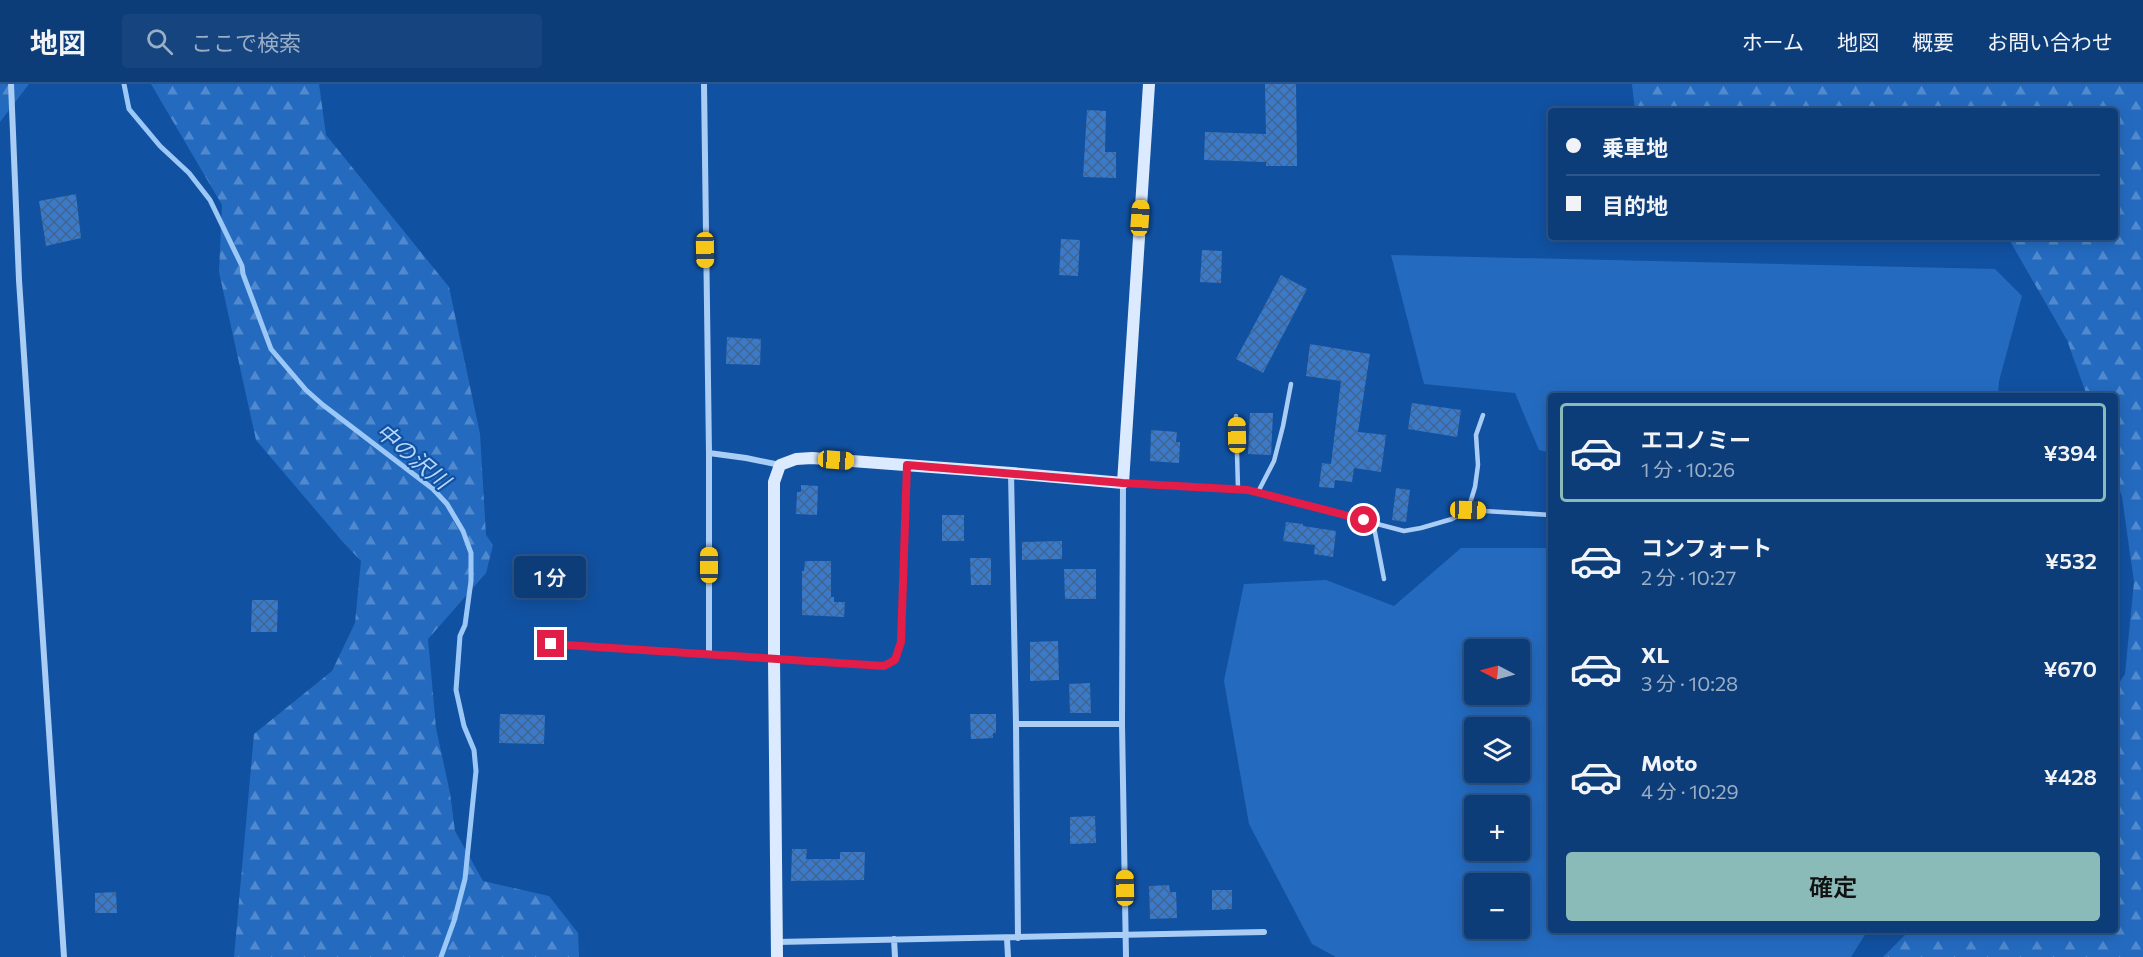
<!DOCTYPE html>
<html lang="ja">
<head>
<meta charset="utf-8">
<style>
	:root { --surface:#0d3d79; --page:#16447e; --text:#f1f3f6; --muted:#9aaec6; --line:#2d568a; --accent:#8bbbb9 }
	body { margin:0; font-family:Commissioner,"Noto Sans JP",sans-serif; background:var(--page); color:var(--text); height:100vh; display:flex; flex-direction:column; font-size:22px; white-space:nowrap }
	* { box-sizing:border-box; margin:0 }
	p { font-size:20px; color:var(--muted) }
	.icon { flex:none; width:33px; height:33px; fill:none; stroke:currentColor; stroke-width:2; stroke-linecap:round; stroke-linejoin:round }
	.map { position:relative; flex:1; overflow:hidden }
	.sheet { position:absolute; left:1548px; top:309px; width:570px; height:540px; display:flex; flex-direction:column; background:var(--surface); border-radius:6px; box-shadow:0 3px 15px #0003,0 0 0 2px var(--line) }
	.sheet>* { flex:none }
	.top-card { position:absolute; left:1548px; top:24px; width:570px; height:132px; border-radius:6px; box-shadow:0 3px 15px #0003,0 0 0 2px var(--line); display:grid; align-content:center; height:132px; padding:0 18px; background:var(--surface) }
	.needle { width:39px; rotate:276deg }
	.controls { position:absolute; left:1464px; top:555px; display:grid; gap:12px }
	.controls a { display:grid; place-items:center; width:66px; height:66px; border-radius:6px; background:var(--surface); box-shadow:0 3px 15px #0003,0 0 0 2px var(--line); font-size:30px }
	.end { position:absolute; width:27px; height:27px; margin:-14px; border:8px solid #e11d48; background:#fff; box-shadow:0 0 0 3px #fff }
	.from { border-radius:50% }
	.bubble { position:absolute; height:42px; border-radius:6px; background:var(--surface); box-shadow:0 3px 15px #0003,0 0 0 2px var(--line); font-size:20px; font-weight:600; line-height:42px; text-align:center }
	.car { position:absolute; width:18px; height:36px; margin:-18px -9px; border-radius:8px; box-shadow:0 0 4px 2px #0007; background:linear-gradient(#f5c518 24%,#345 0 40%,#f5c518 0 76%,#345 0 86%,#f5c518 0) }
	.top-card b { display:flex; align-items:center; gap:21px; height:57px; font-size:22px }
	.top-card b+b { border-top:2px solid var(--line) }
	.top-card i { width:15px; height:15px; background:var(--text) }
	ul { padding:10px 0 0; list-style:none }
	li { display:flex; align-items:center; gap:18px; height:99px; margin:0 12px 9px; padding:0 6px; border:3px solid transparent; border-radius:6px }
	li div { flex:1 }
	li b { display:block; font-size:22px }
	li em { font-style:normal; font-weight:600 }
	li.current { border-color:var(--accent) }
	li>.icon { width:54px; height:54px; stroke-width:1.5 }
	.button { display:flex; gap:12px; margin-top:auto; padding:12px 18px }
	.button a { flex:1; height:69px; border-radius:6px; background:var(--accent); color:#111; font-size:24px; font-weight:600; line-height:69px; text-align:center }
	header { display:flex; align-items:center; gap:36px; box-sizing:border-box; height:84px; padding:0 30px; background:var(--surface); border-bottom:2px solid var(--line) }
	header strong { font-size:28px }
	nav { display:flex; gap:33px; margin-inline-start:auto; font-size:21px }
	.search { width:420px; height:54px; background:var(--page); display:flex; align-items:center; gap:15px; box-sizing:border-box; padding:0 21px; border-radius:6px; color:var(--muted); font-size:22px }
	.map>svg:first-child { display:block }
</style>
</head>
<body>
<header>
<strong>地図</strong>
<div class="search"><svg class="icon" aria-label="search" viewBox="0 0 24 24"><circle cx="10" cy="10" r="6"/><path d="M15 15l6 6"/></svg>ここで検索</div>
<nav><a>ホーム</a><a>地図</a><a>概要</a><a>お問い合わせ</a></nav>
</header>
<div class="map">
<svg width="2143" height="873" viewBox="0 0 2143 873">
	<defs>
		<pattern id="forest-firs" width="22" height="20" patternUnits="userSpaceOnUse" patternTransform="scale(1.5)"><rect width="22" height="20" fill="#246bc0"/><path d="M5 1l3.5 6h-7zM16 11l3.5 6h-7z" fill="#5089cd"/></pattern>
		<pattern id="building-cross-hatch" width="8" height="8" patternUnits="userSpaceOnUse" patternTransform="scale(1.5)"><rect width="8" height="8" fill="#3a7ac8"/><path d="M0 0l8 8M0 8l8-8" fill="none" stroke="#426590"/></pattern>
	</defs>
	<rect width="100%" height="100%" fill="#1151a1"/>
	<path fill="#246bc0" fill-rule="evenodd" d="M 1391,171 L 1995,185 L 2022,212 L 1999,297 L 1998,312 L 1551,312 L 1551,369 L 1539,366 L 1515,309 L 1424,300 Z
		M 1461,464 L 1551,464 L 1551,846 L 1868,846 L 1851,873 L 1336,873 L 1312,860 L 1249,740 L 1224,597 L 1244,500 L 1326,496 L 1394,522 ZM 1474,566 L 1520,566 L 1520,610 L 1474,610 ZM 1474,644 L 1520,644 L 1520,688 L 1474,688 ZM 1474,722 L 1520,722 L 1520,766 L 1474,766 ZM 1474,800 L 1520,800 L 1520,844 L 1474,844 Z"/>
	<path fill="url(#forest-firs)" d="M 0,0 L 29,0 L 0,38 Z
		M 151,0 L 319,0 L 326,51 L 449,203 L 480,350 L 486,451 L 493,461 L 486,489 L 428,555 L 436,644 L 450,709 L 455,747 L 483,797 L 549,812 L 578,849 L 579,873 L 234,873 L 254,650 L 332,587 L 355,539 L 361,477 L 342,457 L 256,356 L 219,188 L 222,121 Z
		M 1632,0 L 2143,0 L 2143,873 L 1883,873 L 1910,846 L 2115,846 L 2115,605 L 2125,590 L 2134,498 L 2122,413 L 2115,393 L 2115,312 L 2087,312 L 2067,256 L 2010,157 L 1976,158 L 1882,153 L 2115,153 L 2115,27 L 1635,27 Z"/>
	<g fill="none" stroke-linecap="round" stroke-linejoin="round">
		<path stroke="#9cc8f8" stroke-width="5" d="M 124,0 L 129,25 L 160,62 L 189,89 L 210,116 L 242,182 L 243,190 L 271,265 L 306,306 L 323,321 L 433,405 L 447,420 L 463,447 L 471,469 L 471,497 L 465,541 L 460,552 L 456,606 L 464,642 L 474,666 L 476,687 L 465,795 L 454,837 L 441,873"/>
	</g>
	<path fill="url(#building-cross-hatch)" d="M 1265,0 L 1296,0 L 1297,82 L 1266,82 L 1266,78 L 1204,76 L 1205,48 L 1266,50 Z
		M 1087,26 L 1106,27 L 1105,68 L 1116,68 L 1116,94 L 1083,93 Z
		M 76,110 L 81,154 L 46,162 L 39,117 Z
		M 1061,155 L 1080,156 L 1078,192 L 1059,191 Z
		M 1202,166 L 1222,167 L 1221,199 L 1200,198 Z
		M 1281,191 L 1307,205 L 1263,289 L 1236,275 Z
		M 727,253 L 761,255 L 760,281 L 726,280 Z
		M 1310,260 L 1370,270 L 1358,348 L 1386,351 L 1381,388 L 1354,384 L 1352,398 L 1335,396 L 1334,404 L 1319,403 L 1322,379 L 1331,380 L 1341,297 L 1306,292 Z
		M 1412,319 L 1461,326 L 1457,353 L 1408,345 Z
		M 1250,329 L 1273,329 L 1271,371 L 1248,370 Z
		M 1151,346 L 1177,348 L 1176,358 L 1180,358 L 1179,379 L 1150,377 Z
		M 801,401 L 818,402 L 817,431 L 796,430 L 797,408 L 801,408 Z
		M 1396,404 L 1410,406 L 1406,438 L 1392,436 Z
		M 942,431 L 964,431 L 964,457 L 942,457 Z
		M 1286,438 L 1303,440 L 1303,442 L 1336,447 L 1333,473 L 1314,470 L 1315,461 L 1283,457 Z
		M 1062,457 L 1062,475 L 1022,476 L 1022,458 Z
		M 970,474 L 991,474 L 991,501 L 971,501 Z
		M 805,477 L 831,477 L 831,513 L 834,513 L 834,518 L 845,518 L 844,533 L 802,531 L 802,487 L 804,487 Z
		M 1064,485 L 1096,485 L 1096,515 L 1065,515 Z
		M 252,516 L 278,516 L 277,548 L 251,548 Z
		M 1058,557 L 1059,596 L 1030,597 L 1030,558 Z
		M 1090,599 L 1091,629 L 1070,629 L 1069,600 Z
		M 500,630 L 545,631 L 544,660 L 499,659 Z
		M 970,630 L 996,630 L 996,649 L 993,649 L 993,654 L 971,655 Z
		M 1095,732 L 1096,759 L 1070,760 L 1070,733 Z
		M 792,765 L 807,765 L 806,775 L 840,775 L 840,768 L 865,768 L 864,796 L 791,797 Z
		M 1169,801 L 1170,808 L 1176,808 L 1177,834 L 1150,835 L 1149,802 Z
		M 1212,806 L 1232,806 L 1232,825 L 1212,826 Z
		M 116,808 L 117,829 L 95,829 L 95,809 Z"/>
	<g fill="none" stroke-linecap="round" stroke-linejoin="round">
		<path stroke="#aacdf5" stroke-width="4.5" d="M 1236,332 L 1238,405
			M 1125,399 L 1248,406 L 1404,447 L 1421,444 L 1452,435 L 1468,426 L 1551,431
			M 1258,408 L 1274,377 L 1283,342 L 1291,300
			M 1468,426 L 1475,403 L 1478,381 L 1476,351 L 1483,331
			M 1373,438 L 1384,495
			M 776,576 L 884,582 L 895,576 L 901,558 L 907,382"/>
		<path stroke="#aacdf5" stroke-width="6" d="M 11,0 L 19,196 L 64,873
			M 704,0 L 709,369 L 709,570
			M 709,369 L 746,374 L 780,381
			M 1011,389 L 1016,640 L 1122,640
			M 1123,399 L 1122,640 L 1126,873
			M 551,560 L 774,575
			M 1016,640 L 1018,854
			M 1007,854 L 1008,873
			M 894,855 L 895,873
			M 777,858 L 1264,848"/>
		<path stroke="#dbeafe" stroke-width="12" d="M 777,873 L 774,575 L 774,398 L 780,381 L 796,375 L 812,374 L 1011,389 L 1123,399 L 1149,0"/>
	</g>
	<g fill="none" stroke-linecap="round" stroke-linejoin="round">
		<path stroke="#e11d48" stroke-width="8" d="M 551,560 L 884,582 L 895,576 L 901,558 L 907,381 L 1123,399 L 1248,406 L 1364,436"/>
	</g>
	<g text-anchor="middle" stroke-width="4.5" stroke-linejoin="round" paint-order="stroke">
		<g font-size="22" font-style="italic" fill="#b7d7fb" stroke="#1151a1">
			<text transform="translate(413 372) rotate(40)" y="8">中の沢川</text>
		</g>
	</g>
</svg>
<div class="controls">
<a><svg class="needle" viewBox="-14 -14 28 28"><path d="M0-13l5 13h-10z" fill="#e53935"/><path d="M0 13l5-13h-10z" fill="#9aaec6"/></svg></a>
<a><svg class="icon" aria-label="layers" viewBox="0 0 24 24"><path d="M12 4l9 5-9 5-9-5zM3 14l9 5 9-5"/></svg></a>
<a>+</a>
<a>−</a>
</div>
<i class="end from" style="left:1364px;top:436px"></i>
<i class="end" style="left:551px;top:560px"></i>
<div class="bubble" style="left:514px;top:472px;width:72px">1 分</div>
<i class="car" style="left:1140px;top:134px;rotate:4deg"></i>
<i class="car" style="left:705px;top:166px;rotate:179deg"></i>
<i class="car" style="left:1237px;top:351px;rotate:359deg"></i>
<i class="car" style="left:836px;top:376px;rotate:94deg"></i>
<i class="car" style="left:1468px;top:426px;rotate:92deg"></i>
<i class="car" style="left:709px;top:481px;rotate:0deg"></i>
<i class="car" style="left:1125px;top:804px;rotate:359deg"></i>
<div class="top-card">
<b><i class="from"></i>乗車地</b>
<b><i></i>目的地</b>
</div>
<section class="sheet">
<ul>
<li class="current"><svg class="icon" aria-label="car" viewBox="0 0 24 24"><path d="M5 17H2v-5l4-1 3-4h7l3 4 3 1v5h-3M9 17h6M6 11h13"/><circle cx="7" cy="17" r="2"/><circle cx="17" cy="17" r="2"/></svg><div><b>エコノミー</b><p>1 分 · 10:26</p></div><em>¥394</em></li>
<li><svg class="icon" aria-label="car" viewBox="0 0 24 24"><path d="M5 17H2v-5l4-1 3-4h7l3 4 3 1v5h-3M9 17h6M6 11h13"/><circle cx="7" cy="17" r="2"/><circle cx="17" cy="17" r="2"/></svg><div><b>コンフォート</b><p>2 分 · 10:27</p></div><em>¥532</em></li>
<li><svg class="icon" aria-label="car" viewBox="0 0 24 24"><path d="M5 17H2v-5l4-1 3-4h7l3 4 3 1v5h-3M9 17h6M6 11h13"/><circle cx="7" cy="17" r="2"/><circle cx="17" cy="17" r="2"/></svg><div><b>XL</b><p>3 分 · 10:28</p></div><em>¥670</em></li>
<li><svg class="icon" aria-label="car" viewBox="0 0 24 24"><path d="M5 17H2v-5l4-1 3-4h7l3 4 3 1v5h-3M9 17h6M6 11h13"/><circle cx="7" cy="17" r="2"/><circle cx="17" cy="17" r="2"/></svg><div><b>Moto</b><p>4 分 · 10:29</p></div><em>¥428</em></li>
</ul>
<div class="button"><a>確定</a></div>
</section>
</div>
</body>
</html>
